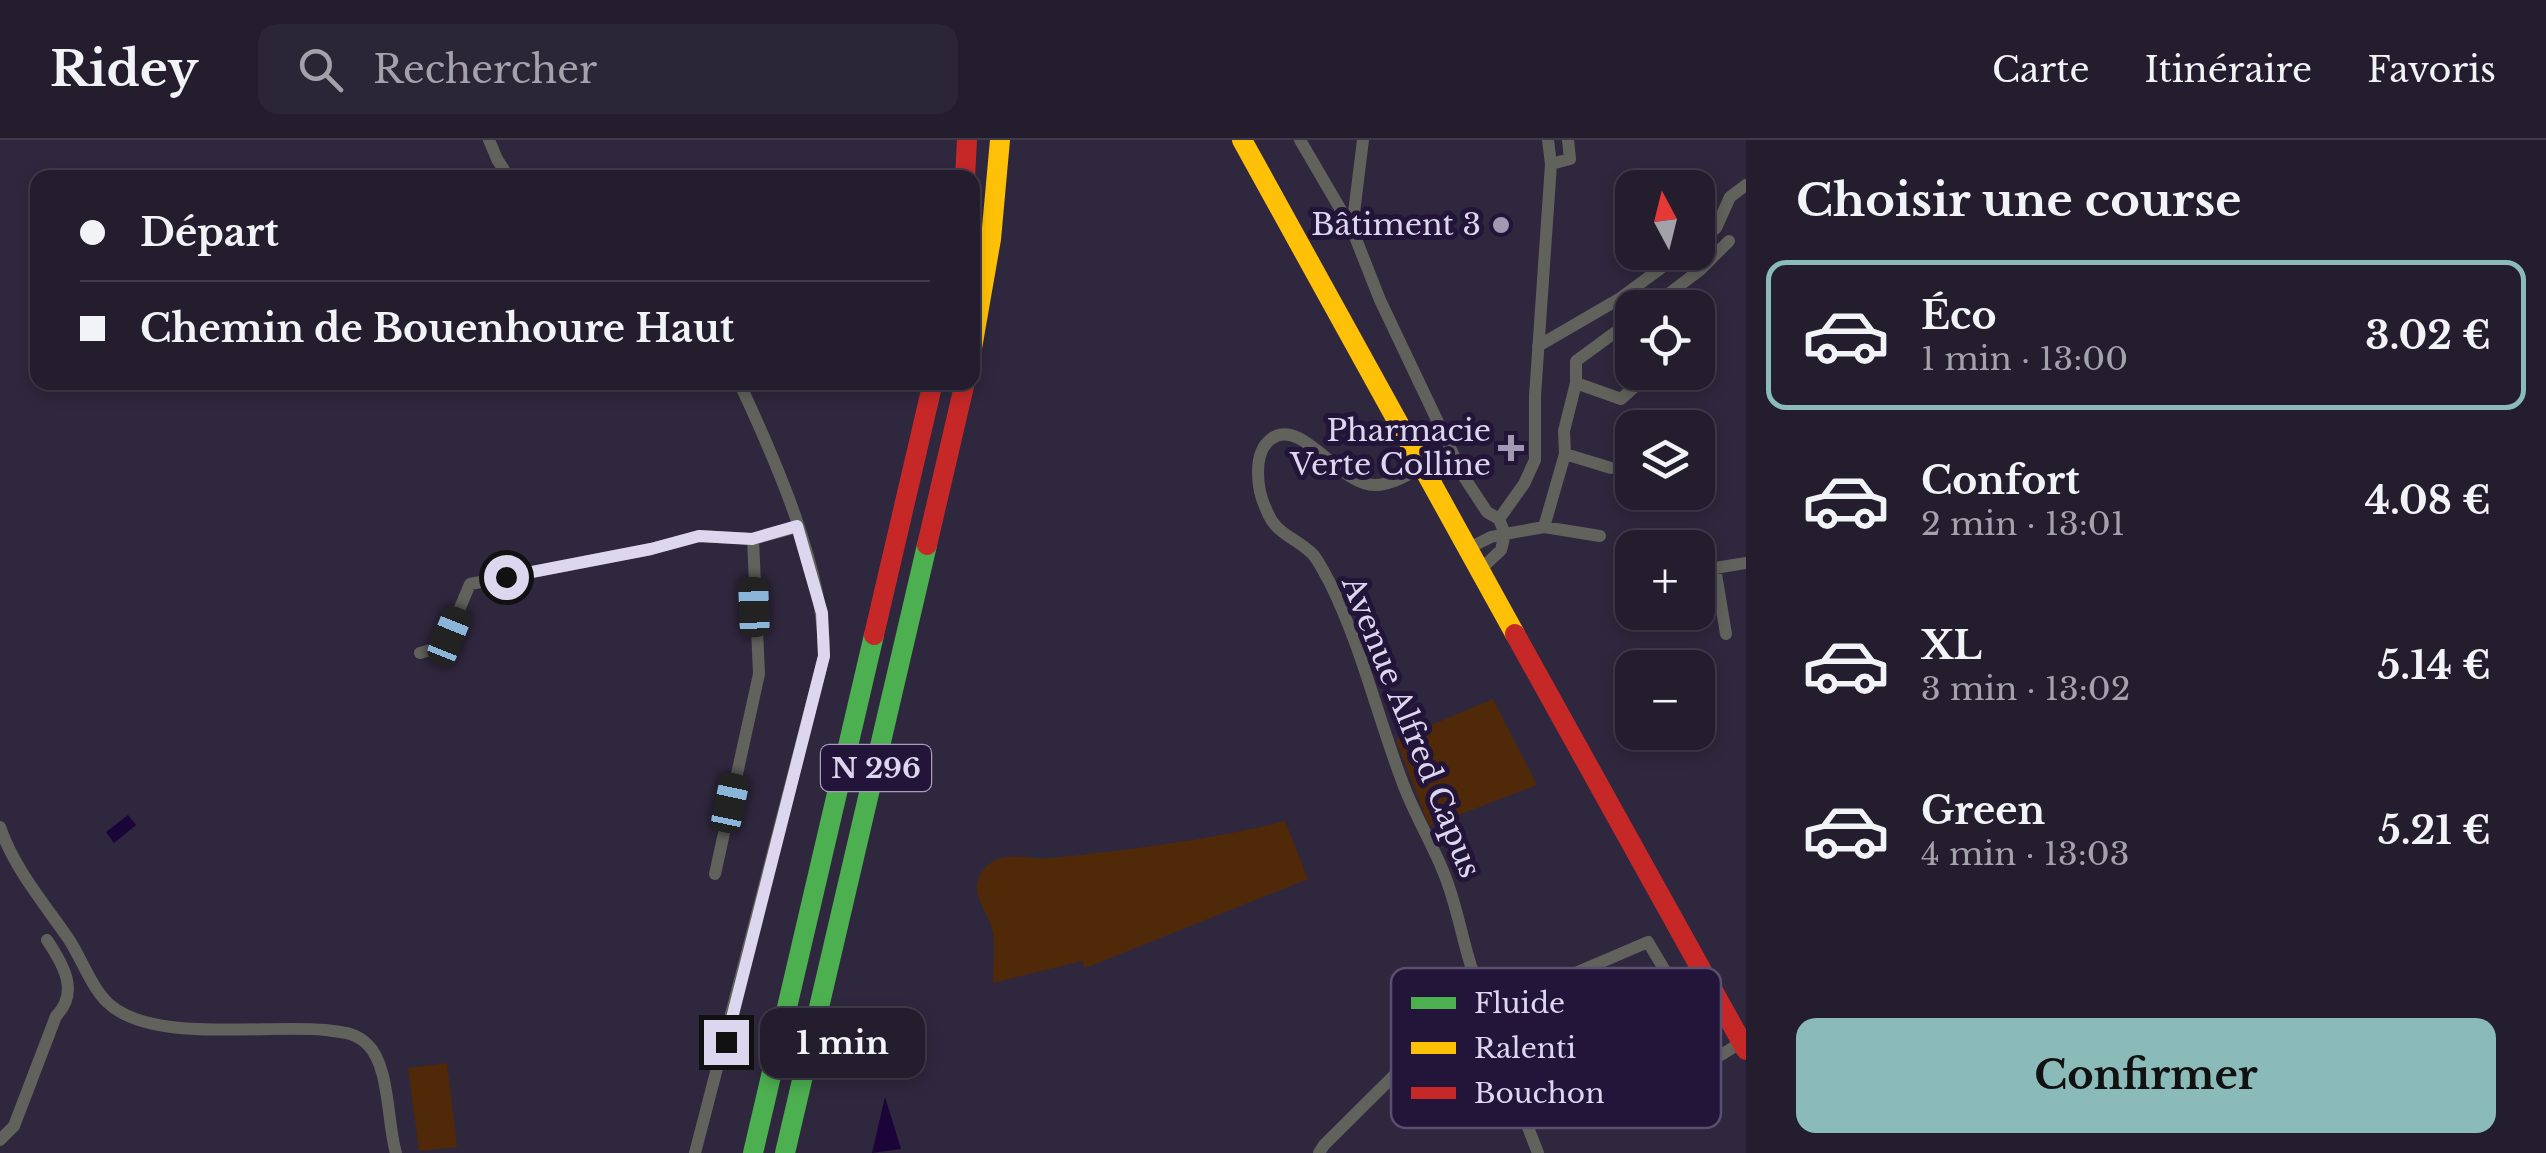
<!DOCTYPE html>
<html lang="fr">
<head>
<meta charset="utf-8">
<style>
	:root { --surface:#231d2e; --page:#2b2636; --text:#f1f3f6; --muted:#a3a2aa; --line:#403b4a; --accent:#8bbbb9 }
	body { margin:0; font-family:"Libre Baskerville",serif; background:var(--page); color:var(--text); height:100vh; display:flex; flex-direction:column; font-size:38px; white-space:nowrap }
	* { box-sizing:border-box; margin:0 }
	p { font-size:32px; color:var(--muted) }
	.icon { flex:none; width:55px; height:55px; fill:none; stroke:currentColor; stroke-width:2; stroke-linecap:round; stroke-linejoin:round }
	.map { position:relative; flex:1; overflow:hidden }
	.sheet { display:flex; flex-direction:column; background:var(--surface); width:800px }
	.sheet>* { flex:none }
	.top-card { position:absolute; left:30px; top:30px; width:950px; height:220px; border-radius:20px; box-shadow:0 5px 15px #0003,0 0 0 2px var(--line); display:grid; align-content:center; height:220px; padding:0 50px; background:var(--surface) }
	.needle { width:65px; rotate:353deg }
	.controls { position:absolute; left:1615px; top:30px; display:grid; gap:20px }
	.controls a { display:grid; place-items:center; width:100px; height:100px; border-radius:20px; background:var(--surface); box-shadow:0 5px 15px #0003,0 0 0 2px var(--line); font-size:50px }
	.end { position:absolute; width:45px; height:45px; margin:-22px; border:12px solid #ddd6ef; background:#111; box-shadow:0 0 0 5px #111 }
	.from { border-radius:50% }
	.bubble { position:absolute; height:70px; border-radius:20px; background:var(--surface); box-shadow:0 5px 15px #0003,0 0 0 2px var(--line); font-size:32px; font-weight:800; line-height:70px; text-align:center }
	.car { position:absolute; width:30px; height:60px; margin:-30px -15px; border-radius:12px; box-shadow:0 0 8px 2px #0007; background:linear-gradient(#222 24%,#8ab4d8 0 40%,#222 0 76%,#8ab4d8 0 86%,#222 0) }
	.top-card b { display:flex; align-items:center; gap:35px; height:95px; font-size:38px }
	.top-card b+b { border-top:2px solid var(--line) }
	.top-card i { width:25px; height:25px; background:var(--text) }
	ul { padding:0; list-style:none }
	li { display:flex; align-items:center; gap:30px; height:150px; margin:0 20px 15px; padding:0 30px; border:5px solid transparent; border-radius:20px }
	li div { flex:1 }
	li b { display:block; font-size:38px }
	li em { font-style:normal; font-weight:800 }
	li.on { border-color:var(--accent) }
	li>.icon { width:90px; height:90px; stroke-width:1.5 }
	h2 { padding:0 50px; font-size:45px; line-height:120px }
	.primary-button { display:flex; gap:20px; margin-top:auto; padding:20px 50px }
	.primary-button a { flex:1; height:115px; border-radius:20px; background:var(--accent); color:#111; font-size:40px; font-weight:800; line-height:115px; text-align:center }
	header { display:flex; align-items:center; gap:60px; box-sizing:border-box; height:140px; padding:0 50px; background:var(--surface); border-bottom:2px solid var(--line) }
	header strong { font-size:48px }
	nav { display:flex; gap:55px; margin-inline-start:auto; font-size:35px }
	.search { width:700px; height:90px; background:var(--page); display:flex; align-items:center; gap:25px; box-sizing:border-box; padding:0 35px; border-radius:20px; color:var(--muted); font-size:38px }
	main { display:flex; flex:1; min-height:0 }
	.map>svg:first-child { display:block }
</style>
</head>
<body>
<header>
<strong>Ridey</strong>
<div class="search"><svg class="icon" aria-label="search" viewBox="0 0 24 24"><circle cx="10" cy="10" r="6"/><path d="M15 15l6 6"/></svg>Rechercher</div>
<nav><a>Carte</a><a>Itinéraire</a><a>Favoris</a></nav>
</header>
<main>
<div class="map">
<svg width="1746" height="1013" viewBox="0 0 1746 1013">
	<rect width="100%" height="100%" fill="#2f273d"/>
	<path fill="#502a08" d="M 1493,559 L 1537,645 L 1429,686 L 1396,600 Z
		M 1285,681 L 1308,739 L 1085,828 L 1082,821 L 993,843 C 993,826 996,806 992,789 C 988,771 969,755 981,733 C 987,724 996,718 1006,717 C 1021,715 1036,720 1052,718 C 1133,709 1205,701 1285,681 Z
		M 447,923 L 457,1007 L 419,1011 L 408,928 Z"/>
	<path fill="#1b0437" d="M 128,675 L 136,685 L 114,703 L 106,692 Z
		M 885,957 L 901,1009 L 872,1013 Z"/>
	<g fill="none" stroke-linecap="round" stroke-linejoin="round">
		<path stroke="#61625c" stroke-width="12" d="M 489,0 L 497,19 L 509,38
			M 1300,0 L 1352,89
			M 1363,0 L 1352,89 L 1380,160 L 1464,337 L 1487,372 L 1499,379 L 1505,394 L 1544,387 L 1600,396
			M 1551,24 L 1570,19 L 1568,0
			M 1698,102 L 1716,88 L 1730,57 L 1746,45
			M 1650,168 L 1700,130 L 1729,101
			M 1538,206 L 1619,159 L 1683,112
			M 1576,243 L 1576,221 L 1632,180
			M 1565,314 L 1564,291 L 1576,243 L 1621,259 L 1641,241
			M 1424,326 C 1410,334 1391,345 1375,345 C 1338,345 1302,276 1271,299 C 1252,313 1257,350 1266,369 C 1275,393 1290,395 1308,410 C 1317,416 1323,431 1329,441 C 1361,505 1377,575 1402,641 C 1413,672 1431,701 1443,731 C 1456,761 1461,795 1471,826 C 1475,838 1485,846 1488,859
			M 1499,379 L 1524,344 L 1535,320 L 1535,256 L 1551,24 L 1548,0
			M 1544,387 L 1565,314 L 1611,328
			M 1469,408 L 1491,397 L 1505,394 L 1501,410 L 1481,429
			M 1726,494 L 1715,428 L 1746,423
			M 420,513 L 444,506 L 470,444 L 651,409 L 699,396 L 753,399
			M 0,687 C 14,728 43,762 68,798 C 81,817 91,847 108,863 C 152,904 266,884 325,890 C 341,892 355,892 367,904 C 390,925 387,983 396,1013
			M 715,734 L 759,534 L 753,399 L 797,387
			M 1494,871 L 1510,861 L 1648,802 L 1692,876 L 1721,915 L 1742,902
			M 1498,911 L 1538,1013
			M 1484,923 L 1511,949
			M 1403,928 L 1444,917 L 1471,917
			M 0,1000 L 14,986 L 56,876 C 80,852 63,824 47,800
			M 695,1013 L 824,516 C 825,432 775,319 739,242
			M 1319,1013 L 1324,1005 L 1449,881 C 1462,871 1472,857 1490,861 C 1498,883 1507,910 1484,923 L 1471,917 L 1465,902 L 1463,870"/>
		<path stroke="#4caf50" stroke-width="20" d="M 753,1013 L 874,495
			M 785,1013 L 927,405"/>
		<path stroke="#ffc107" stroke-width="20" d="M 1242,0 L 1515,494
			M 972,208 L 991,99 L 1000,0"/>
		<path stroke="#c62828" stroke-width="20" d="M 965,38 L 967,0
			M 927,405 L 965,242
			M 1515,494 L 1746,910
			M 874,495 L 933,242"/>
	</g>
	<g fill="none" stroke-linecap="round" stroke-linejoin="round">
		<path stroke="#ddd6ef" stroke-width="12" d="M 506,437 L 651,409 L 699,396 L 752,399 L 797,386 L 822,473 L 824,516 L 726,902"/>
	</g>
	<g fill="#a099b1" stroke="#23153a" stroke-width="4">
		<circle cx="1501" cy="85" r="10"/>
		<path d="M1506 293h10v10h10v10h-10v10h-10v-10h-10v-10h10z"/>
	</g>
	<g text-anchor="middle" stroke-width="10" stroke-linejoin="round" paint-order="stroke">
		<rect fill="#23153a" stroke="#a59cb9" stroke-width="2.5" x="821" y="605" width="110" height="46" rx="8"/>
		<g font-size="28" font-weight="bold" fill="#ddd6ef">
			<text x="876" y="638">N 296</text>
		</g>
		<g font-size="30" fill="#ddd6ef" stroke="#23153a" text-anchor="end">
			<text x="1481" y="95">Bâtiment 3</text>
			<text x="1491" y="301">Pharmacie<tspan x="1491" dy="34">Verte Colline</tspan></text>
		</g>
		<g font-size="30" fill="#ddd6ef" stroke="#23153a">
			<text transform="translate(1411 587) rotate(68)" y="10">Avenue Alfred Capus</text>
		</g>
	</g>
	<rect x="1391" y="828" width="330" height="160" rx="15" fill="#23153a" stroke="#5b4f70" stroke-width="2.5"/>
	<rect x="1411" y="857" width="45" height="12" fill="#4caf50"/>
	<rect x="1411" y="902" width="45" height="12" fill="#ffc107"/>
	<rect x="1411" y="947" width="45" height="12" fill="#c62828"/>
	<g font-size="28" fill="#ddd6ef">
		<text x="1474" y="873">Fluide</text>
		<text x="1474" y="918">Ralenti</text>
		<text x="1474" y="963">Bouchon</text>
	</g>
</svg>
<div class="controls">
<a><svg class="needle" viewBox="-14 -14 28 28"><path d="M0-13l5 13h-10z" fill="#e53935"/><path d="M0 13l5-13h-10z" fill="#a3a2aa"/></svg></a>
<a><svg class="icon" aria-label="locate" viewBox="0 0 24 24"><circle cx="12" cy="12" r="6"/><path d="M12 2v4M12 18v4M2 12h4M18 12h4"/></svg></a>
<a><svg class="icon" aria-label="layers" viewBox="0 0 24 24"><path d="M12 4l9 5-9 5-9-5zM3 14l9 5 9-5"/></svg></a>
<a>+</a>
<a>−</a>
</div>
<i class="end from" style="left:506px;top:437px"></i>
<i class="end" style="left:726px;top:902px"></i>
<div class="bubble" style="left:760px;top:868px;width:165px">1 min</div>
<i class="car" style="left:754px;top:467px;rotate:358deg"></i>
<i class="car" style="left:449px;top:496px;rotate:22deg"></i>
<i class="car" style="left:730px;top:663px;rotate:12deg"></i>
<div class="top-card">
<b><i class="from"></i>Départ</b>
<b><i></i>Chemin de Bouenhoure Haut</b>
</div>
</div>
<section class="sheet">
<h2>Choisir une course</h2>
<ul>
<li class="on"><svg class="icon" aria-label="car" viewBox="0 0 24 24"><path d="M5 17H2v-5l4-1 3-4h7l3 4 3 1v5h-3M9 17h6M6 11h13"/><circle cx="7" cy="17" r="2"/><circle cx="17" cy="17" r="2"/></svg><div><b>Éco</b><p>1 min · 13:00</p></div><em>3.02 €</em></li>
<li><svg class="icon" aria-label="car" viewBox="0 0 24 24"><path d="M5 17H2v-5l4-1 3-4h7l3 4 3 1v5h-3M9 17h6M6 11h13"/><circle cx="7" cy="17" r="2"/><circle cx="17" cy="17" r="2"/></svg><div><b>Confort</b><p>2 min · 13:01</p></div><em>4.08 €</em></li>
<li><svg class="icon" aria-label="car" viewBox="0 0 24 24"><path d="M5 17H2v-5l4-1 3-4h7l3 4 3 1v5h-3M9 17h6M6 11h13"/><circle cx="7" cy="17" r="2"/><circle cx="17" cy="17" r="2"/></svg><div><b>XL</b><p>3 min · 13:02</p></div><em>5.14 €</em></li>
<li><svg class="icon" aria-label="car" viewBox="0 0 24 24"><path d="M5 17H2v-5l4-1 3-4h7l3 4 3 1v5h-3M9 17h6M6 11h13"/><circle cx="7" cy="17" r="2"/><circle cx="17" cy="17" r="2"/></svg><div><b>Green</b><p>4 min · 13:03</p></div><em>5.21 €</em></li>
</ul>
<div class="primary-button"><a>Confirmer</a></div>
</section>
</main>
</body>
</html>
